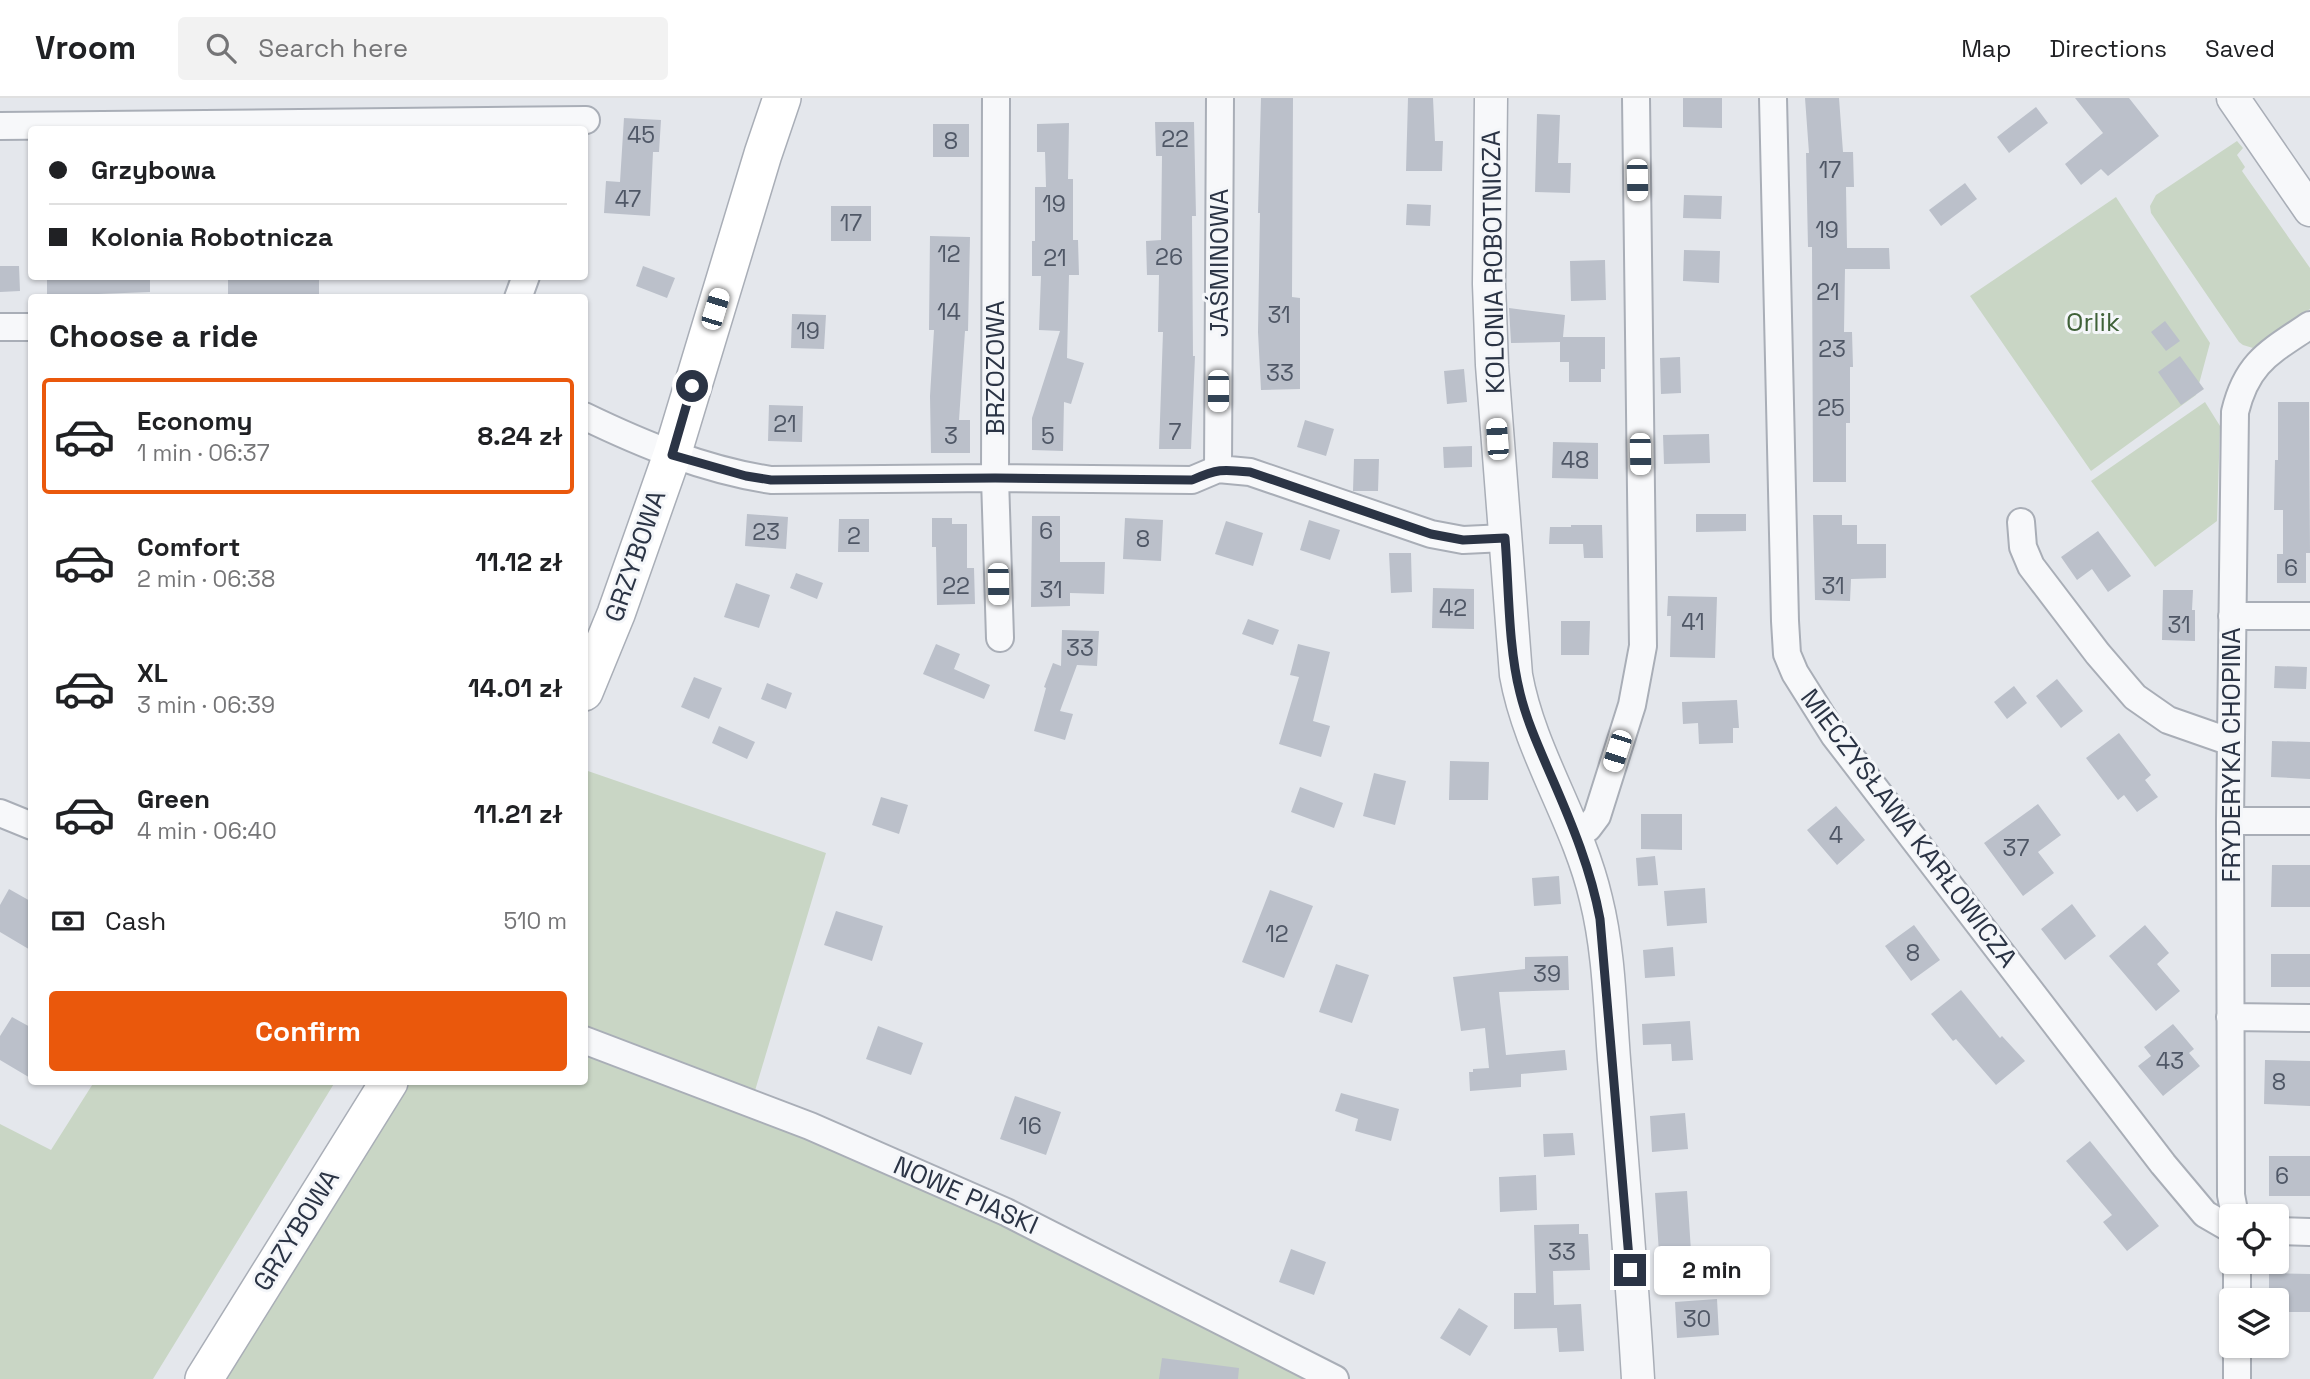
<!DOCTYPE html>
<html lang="en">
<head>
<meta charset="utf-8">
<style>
	:root { --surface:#fff; --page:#f2f2f2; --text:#202124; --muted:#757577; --line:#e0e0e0; --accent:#ea580c }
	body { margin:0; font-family:"Space Grotesk",sans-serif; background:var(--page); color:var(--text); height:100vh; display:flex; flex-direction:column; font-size:26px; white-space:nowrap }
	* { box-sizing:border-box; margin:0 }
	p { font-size:23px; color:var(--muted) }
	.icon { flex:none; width:38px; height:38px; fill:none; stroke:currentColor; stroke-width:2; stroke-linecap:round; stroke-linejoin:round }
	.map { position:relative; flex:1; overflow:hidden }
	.sheet { position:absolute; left:28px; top:196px; width:560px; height:791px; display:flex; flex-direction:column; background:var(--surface); border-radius:7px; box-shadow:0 2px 5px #0004 }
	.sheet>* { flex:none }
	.hud { position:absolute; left:28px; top:28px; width:560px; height:154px; border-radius:7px; box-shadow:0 2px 5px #0004; display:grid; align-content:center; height:154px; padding:0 21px; background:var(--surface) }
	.fabs { position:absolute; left:2219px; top:1106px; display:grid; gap:14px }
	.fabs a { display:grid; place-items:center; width:70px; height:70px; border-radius:7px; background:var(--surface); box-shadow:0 2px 5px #0004; font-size:35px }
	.end { position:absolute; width:32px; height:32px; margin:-16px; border:9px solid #2b3445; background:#fff; box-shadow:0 0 0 4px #fff }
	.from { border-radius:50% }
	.bubble { position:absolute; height:49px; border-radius:7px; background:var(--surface); box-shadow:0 2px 5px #0004; font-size:23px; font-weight:700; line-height:49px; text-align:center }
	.car { position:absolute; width:21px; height:42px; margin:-21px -10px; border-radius:9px; box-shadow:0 0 5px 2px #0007; background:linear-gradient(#fff 24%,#345 0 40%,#fff 0 76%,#345 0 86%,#fff 0) }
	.hud b { display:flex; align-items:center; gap:24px; height:66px; font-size:26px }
	.hud b+b { border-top:2px solid var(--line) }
	.hud i { width:18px; height:18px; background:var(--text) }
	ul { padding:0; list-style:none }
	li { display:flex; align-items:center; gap:21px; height:116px; margin:0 14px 10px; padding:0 7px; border:4px solid transparent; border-radius:7px }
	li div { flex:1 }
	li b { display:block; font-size:26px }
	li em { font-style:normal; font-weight:700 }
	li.on { border-color:var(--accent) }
	li>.icon { width:63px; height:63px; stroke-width:1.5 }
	h2 { padding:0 21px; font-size:32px; line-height:84px }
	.pay { display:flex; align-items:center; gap:18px; height:77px; padding:0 21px; font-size:26px }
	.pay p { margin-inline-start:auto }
	.button { display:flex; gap:14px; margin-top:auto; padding:14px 21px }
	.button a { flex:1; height:80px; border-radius:7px; background:var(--accent); color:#fff; font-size:28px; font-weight:700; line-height:80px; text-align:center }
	header { display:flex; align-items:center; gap:42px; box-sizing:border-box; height:98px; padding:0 35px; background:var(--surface); border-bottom:2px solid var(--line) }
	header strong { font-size:33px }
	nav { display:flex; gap:38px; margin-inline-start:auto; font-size:24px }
	.search { width:490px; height:63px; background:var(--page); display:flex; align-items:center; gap:18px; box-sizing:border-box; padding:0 24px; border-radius:7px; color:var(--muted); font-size:26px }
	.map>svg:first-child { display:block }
</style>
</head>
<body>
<header>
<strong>Vroom</strong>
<div class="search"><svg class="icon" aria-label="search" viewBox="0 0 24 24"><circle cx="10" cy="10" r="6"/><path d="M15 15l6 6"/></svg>Search here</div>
<nav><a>Map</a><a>Directions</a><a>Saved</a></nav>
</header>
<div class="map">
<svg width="2310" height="1281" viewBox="0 0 2310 1281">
	<rect width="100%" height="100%" fill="#e4e7ec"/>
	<path fill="#c9d6c5" d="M 2237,43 L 2243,50 L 2237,57 L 2245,69 L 2242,73 L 2310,170 L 2310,211 L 2253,250 L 2243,247 L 2239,244 L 2151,115 L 2150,108 L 2156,97 Z
		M 2116,99 L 2210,245 L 2196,297 L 2091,373 L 1970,198 Z
		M 2205,304 L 2220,328 L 2217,423 L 2155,469 L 2091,383 Z
		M 585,672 L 826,755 L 751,1006 L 1335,1281 L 204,1281 L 389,984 L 584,984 Z
		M 94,984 L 335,984 L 153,1281 L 0,1281 L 0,1026 L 51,1052 Z"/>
	<path fill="#bbc0ca" d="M 1261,0 L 1293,0 L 1292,199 L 1300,200 L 1300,291 L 1261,292 L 1258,234 L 1260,115 L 1258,115 Z
		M 1408,0 L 1433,0 L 1435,43 L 1443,43 L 1442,73 L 1406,73 Z
		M 1683,0 L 1722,0 L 1722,30 L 1683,29 Z
		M 1805,0 L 1839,0 L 1843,54 L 1853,54 L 1854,89 L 1846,89 L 1847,150 L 1889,150 L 1890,171 L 1845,171 L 1844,234 L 1852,234 L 1853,269 L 1850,269 L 1850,325 L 1846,325 L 1846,384 L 1813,384 L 1812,149 L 1808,149 L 1806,55 L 1809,55 Z
		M 2075,0 L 2129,0 L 2159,38 L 2108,78 L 2101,71 L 2081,87 L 2065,66 L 2103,35 Z
		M 2036,9 L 2048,25 L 2009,55 L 1997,39 Z
		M 1537,16 L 1560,17 L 1558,65 L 1571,65 L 1570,95 L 1535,94 Z
		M 624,20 L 661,22 L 659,54 L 653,54 L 650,118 L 604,115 L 606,83 L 620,84 Z
		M 1155,24 L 1194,24 L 1196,118 L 1192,118 L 1193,258 L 1195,258 L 1191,351 L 1159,351 L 1163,234 L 1158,234 L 1159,177 L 1147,177 L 1146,143 L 1161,142 L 1162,58 L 1156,58 Z
		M 1069,25 L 1068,81 L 1073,81 L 1073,142 L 1078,142 L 1079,177 L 1069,177 L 1067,260 L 1084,265 L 1071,306 L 1064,304 L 1063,353 L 1032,352 L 1032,320 L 1060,233 L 1039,232 L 1041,178 L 1032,178 L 1032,143 L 1035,143 L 1035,89 L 1046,89 L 1045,54 L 1037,54 L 1037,26 Z
		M 933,26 L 969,26 L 969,59 L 933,59 Z
		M 1965,85 L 1977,101 L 1941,128 L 1929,112 Z
		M 1684,97 L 1722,98 L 1721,121 L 1683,120 Z
		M 1407,106 L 1431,107 L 1430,128 L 1406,127 Z
		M 831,108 L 871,108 L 871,143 L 831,143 Z
		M 930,138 L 970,139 L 968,233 L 965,233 L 959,322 L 970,322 L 970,355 L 931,355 L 930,298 L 934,232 L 929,232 Z
		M 1684,152 L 1720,153 L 1719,185 L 1683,183 Z
		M 1605,162 L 1606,202 L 1571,203 L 1570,163 Z
		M 0,168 L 19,168 L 20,193 L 0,194 Z
		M 643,168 L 675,180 L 667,200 L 636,188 Z
		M 47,178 L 150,178 L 150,194 L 47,198 Z
		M 228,178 L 319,178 L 319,197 L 228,196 Z
		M 1509,210 L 1565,217 L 1563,239 L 1605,239 L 1605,271 L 1601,271 L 1601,284 L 1569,284 L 1569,264 L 1560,264 L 1560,244 L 1511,245 Z
		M 792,216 L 826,217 L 824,251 L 791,250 Z
		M 2165,223 L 2180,243 L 2166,253 L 2151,234 Z
		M 2180,258 L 2204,291 L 2181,307 L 2158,274 Z
		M 1680,259 L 1681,295 L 1661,296 L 1660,260 Z
		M 1464,271 L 1467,304 L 1447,306 L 1444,273 Z
		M 2278,304 L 2309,304 L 2310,455 L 2306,455 L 2306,485 L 2277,485 L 2277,456 L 2283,456 L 2283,412 L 2274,412 L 2275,362 L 2278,362 Z
		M 769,307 L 803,308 L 802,344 L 768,343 Z
		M 1305,322 L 1334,331 L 1326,358 L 1297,349 Z
		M 1709,336 L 1710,365 L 1664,366 L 1663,337 Z
		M 1553,344 L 1598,345 L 1598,381 L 1552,380 Z
		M 1472,348 L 1472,369 L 1444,370 L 1443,349 Z
		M 1354,361 L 1379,361 L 1378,393 L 1353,393 Z
		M 747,416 L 788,419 L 786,451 L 745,448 Z
		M 1696,416 L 1746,416 L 1746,433 L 1696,434 Z
		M 1813,417 L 1842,417 L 1842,427 L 1857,427 L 1857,446 L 1886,446 L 1886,480 L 1851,481 L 1850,503 L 1815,502 Z
		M 1032,418 L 1060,418 L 1060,464 L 1105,464 L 1104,496 L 1070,495 L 1070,508 L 1031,509 Z
		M 932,420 L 952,420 L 952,426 L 967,426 L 967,470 L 974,470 L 975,506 L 937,507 L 936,449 L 932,449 Z
		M 1125,420 L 1163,422 L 1161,463 L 1123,461 Z
		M 839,421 L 869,421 L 869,454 L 838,454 Z
		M 1309,422 L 1340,432 L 1330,462 L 1300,452 Z
		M 1226,423 L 1263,435 L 1253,468 L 1215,456 Z
		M 1571,427 L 1602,427 L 1603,460 L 1584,460 L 1583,446 L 1549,446 L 1550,429 L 1571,429 Z
		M 2098,433 L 2131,478 L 2108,494 L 2092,471 L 2077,482 L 2061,459 Z
		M 1389,455 L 1411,455 L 1412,494 L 1391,495 Z
		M 796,475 L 823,485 L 817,501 L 790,490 Z
		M 736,485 L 770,497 L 759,530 L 724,519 Z
		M 1433,490 L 1474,491 L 1474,531 L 1432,530 Z
		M 2163,492 L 2193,492 L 2192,512 L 2195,512 L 2195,543 L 2162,542 Z
		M 1668,498 L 1717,499 L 1715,560 L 1670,559 L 1671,518 L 1667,518 Z
		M 1248,521 L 1279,532 L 1273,547 L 1242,536 Z
		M 1561,523 L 1590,523 L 1589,557 L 1561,557 Z
		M 1062,532 L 1099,533 L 1097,568 L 1077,567 L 1060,613 L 1073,616 L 1065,642 L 1034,633 L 1046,590 L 1044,589 L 1053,565 L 1061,568 Z
		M 936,546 L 960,556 L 954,571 L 990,587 L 984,601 L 923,576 Z
		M 1298,546 L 1330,554 L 1313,623 L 1330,628 L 1321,659 L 1279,646 L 1299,579 L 1290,577 Z
		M 2275,568 L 2307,569 L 2306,591 L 2274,590 Z
		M 694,579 L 722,590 L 709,621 L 681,609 Z
		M 2057,581 L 2083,613 L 2061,630 L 2036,598 Z
		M 767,585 L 792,595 L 786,611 L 761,601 Z
		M 2014,588 L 2027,605 L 2007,621 L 1994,604 Z
		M 1737,602 L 1739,630 L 1733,630 L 1733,645 L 1699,646 L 1698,625 L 1683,626 L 1682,604 Z
		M 719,628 L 755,644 L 747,661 L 712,645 Z
		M 2119,635 L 2151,677 L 2145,682 L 2158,699 L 2137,714 L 2124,697 L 2118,702 L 2086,660 Z
		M 2272,643 L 2310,644 L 2310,681 L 2271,679 Z
		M 1450,663 L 1489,664 L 1488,702 L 1449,702 Z
		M 1374,675 L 1406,683 L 1395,727 L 1363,718 Z
		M 1300,689 L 1343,705 L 1334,730 L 1291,714 Z
		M 881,699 L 908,707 L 899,736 L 872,727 Z
		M 2038,706 L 2061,737 L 2038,754 L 2054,775 L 2023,798 L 1984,745 Z
		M 1836,708 L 1865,742 L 1837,767 L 1807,732 Z
		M 1641,716 L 1682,716 L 1682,752 L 1641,751 Z
		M 1655,758 L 1658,787 L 1638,788 L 1636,760 Z
		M 2272,767 L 2310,767 L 2310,809 L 2271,809 Z
		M 1559,778 L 1561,806 L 1534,808 L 1532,780 Z
		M 1705,790 L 1707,825 L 1667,828 L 1664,793 Z
		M 9,791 L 32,804 L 32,853 L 0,834 L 0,807 Z
		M 1270,792 L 1313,808 L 1284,880 L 1242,864 Z
		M 2072,806 L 2096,838 L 2065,862 L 2041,831 Z
		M 836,813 L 883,828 L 872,863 L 824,847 Z
		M 1914,827 L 1940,862 L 1911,883 L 1885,848 Z
		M 2145,827 L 2169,855 L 2157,866 L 2180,893 L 2156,913 L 2109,858 Z
		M 1673,849 L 1675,878 L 1645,880 L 1643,852 Z
		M 2271,856 L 2310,856 L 2310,889 L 2271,889 Z
		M 1568,858 L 1569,892 L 1499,894 L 1506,957 L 1565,952 L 1567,972 L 1521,976 L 1521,989 L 1470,993 L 1469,974 L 1473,974 L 1473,971 L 1489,970 L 1485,930 L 1461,933 L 1453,879 L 1525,871 L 1525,859 Z
		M 1336,866 L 1369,877 L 1352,925 L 1319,914 Z
		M 1961,892 L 2000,940 L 2002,938 L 2025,963 L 1996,987 L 1956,941 L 1953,943 L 1931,916 Z
		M 12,919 L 32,930 L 32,981 L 0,962 L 0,938 Z
		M 1690,923 L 1693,962 L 1672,963 L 1671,946 L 1643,947 L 1642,926 Z
		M 2173,926 L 2194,951 L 2189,955 L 2200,968 L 2163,998 L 2138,968 L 2151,958 L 2144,949 Z
		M 878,928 L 923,945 L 911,977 L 866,961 Z
		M 2265,962 L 2310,963 L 2310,1008 L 2264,1006 Z
		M 1341,995 L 1399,1011 L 1391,1043 L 1355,1033 L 1358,1021 L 1335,1013 Z
		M 1015,998 L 1061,1014 L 1046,1057 L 1000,1041 Z
		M 1685,1015 L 1688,1051 L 1652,1054 L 1650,1018 Z
		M 1573,1035 L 1575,1057 L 1544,1059 L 1543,1036 Z
		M 2090,1043 L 2159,1128 L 2127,1153 L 2103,1124 L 2112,1117 L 2066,1063 Z
		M 2269,1058 L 2310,1058 L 2310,1098 L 2269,1098 Z
		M 1536,1077 L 1537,1112 L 1500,1114 L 1499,1079 Z
		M 1687,1093 L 1691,1153 L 1659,1155 L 1655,1095 Z
		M 1579,1126 L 1579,1136 L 1588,1136 L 1590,1172 L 1553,1173 L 1554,1207 L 1581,1206 L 1584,1253 L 1559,1254 L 1557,1230 L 1514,1231 L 1514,1195 L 1536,1195 L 1534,1127 Z
		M 1291,1151 L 1326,1164 L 1314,1197 L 1279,1184 Z
		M 1753,1151 L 1753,1183 L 1726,1183 L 1726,1152 Z
		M 2269,1175 L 2310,1176 L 2310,1214 L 2277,1214 L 2277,1202 L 2269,1202 Z
		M 1717,1201 L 1719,1237 L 1677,1240 L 1675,1204 Z
		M 1459,1210 L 1488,1228 L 1470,1258 L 1440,1240 Z
		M 1162,1260 L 1239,1270 L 1238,1281 L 1159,1281 Z"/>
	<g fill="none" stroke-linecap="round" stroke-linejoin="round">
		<g stroke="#a9aeb7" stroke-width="30">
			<path id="minor" d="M 996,0 L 995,380 L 1000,540
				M 1773,0 L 1785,523 L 1787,556 L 1795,575 L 1834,637 L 2163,1066 L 2205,1116 L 2231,1131
				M 0,28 L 586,22
				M 518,200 L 526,178
				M 0,229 L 32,229
				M 584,318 C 644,347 705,372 771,382 L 995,380 L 1192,382 L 1218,371 L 1250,374 L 1431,436 L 1463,442 L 1505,440
				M 1218,371 L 1220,0
				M 2021,424 L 2023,449 L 2031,468 L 2098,556 L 2135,599 L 2168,622 L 2231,644
				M 2232,518 L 2310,518
				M 0,715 L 32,728
				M 2230,723 L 2310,723
				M 1576,736 L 1588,730 L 1597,718 L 1632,607 L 1643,548 L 1636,0
				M 2230,919 L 2310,920
				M 584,942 L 810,1028 L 1006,1114 L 1335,1281
				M 2235,1118 L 2231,1097 L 2230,723 L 2235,314 C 2247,264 2270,254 2310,227
				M 2277,1133 L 2310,1134
				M 2237,1202 L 2237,1164
				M 2237,1248 L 2237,1281"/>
		</g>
		<g stroke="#a9aeb7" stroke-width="35">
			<path id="tertiary" d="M 1491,0 L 1489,186 L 1492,267 L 1516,577 C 1530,655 1578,723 1596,801 C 1610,857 1610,917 1615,974 C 1623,1077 1632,1179 1638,1281
				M 2233,0 L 2310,112"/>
		</g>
		<g stroke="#a9aeb7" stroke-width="40">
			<path id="secondary" d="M 584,594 L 616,516 L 672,357 L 763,56 L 782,0
				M 204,1281 L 389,984"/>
		</g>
		<use href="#minor" stroke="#f7f8fa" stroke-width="26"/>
		<use href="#tertiary" stroke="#f7f8fa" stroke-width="32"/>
		<use href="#secondary" stroke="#fff" stroke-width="37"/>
	</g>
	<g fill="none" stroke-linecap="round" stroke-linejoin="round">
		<path stroke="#2b3445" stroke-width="9" d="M 692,288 L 672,357 L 746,378 L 771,382 L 995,380 L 1192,382 C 1217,371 1222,371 1250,374 L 1431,436 L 1463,442 L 1505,440 C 1509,489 1508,548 1520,595 C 1527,624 1540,652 1552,680 C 1572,726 1591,772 1600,821 L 1630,1172"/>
	</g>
	<g text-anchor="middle" stroke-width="6" stroke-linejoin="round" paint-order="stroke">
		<g font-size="23" fill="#4f5766">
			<text x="641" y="45">45</text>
			<text x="1175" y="49">22</text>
			<text x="951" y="51">8</text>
			<text x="1830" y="80">17</text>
			<text x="628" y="109">47</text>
			<text x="1054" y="114">19</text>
			<text x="851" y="133">17</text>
			<text x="1827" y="140">19</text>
			<text x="949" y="164">12</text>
			<text x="1169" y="167">26</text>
			<text x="1055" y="168">21</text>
			<text x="1828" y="202">21</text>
			<text x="949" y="222">14</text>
			<text x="1279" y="225">31</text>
			<text x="808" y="241">19</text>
			<text x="1832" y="259">23</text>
			<text x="1280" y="283">33</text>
			<text x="1831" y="318">25</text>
			<text x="785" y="334">21</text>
			<text x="1175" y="342">7</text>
			<text x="951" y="346">3</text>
			<text x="1048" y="346">5</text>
			<text x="1575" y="370">48</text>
			<text x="1046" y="441">6</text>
			<text x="766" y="442">23</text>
			<text x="854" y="446">2</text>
			<text x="1143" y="449">8</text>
			<text x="2291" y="478">6</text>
			<text x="956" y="496">22</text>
			<text x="1833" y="496">31</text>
			<text x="1051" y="500">31</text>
			<text x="1453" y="518">42</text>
			<text x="1693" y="532">41</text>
			<text x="2179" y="535">31</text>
			<text x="1080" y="558">33</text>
			<text x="1836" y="745">4</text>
			<text x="2016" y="758">37</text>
			<text x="1277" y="844">12</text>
			<text x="1913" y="863">8</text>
			<text x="1547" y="884">39</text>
			<text x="2170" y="971">43</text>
			<text x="2279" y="992">8</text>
			<text x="1030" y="1036">16</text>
			<text x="2282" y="1086">6</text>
			<text x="1562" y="1162">33</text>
			<text x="1697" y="1229">30</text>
		</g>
		<g font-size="26" fill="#2b3445" stroke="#f4f6f9">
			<text transform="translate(1493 164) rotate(-91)" y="9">KOLONIA ROBOTNICZA</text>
			<text transform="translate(1219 165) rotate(-90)" y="9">JAŚMINOWA</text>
			<text transform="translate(995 270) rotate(-90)" y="9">BRZOZOWA</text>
			<text transform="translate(635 458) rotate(-71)" y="9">GRZYBOWA</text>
			<text transform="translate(2231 657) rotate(-90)" y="9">FRYDERYKA CHOPINA</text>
			<text transform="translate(1909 730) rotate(53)" y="9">MIECZYSŁAWA KARŁOWICZA</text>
			<text transform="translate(966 1097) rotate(24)" y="9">NOWE PIASKI</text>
			<text transform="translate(296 1132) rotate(-58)" y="9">GRZYBOWA</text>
		</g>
		<g font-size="26" fill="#3f6138" stroke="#f4f6f9">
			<text x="2093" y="233">Orlik</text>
		</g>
	</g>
</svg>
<div class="fabs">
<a><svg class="icon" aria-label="locate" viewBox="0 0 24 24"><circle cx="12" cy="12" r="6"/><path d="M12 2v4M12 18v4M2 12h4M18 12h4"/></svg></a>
<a><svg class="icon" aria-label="layers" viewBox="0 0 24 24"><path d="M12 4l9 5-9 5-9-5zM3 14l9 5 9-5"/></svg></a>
</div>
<i class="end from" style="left:692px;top:288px"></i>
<i class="end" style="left:1630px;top:1172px"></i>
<div class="bubble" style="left:1654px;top:1148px;width:116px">2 min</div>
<i class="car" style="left:1637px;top:82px;rotate:179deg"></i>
<i class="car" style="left:715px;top:211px;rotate:17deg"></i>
<i class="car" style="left:1218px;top:293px;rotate:180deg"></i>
<i class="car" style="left:1497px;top:341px;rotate:356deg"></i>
<i class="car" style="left:1640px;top:356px;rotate:179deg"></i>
<i class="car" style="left:998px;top:486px;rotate:179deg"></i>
<i class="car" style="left:1617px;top:653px;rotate:198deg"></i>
<div class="hud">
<b><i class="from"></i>Grzybowa</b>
<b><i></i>Kolonia Robotnicza</b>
</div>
<section class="sheet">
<h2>Choose a ride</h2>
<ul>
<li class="on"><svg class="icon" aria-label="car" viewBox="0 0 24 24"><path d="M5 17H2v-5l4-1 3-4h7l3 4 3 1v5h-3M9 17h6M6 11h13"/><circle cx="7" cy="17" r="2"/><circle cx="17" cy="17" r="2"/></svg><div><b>Economy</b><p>1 min · 06:37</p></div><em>8.24 zł</em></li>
<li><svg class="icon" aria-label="car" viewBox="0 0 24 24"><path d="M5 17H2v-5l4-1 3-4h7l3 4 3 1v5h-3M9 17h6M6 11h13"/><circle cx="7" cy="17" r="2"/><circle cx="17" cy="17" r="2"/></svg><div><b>Comfort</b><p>2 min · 06:38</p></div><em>11.12 zł</em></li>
<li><svg class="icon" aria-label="car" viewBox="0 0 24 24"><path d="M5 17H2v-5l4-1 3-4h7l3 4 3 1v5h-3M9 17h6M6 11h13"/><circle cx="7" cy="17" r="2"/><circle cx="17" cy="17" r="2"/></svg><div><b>XL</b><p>3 min · 06:39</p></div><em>14.01 zł</em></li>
<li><svg class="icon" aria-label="car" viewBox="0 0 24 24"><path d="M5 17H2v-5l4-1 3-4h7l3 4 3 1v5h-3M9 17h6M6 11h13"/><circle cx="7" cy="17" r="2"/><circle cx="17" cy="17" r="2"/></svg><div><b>Green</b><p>4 min · 06:40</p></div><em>11.21 zł</em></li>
</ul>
<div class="pay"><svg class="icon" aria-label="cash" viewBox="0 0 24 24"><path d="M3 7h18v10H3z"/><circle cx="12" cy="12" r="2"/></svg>Cash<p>510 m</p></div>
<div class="button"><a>Confirm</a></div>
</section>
</div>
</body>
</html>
